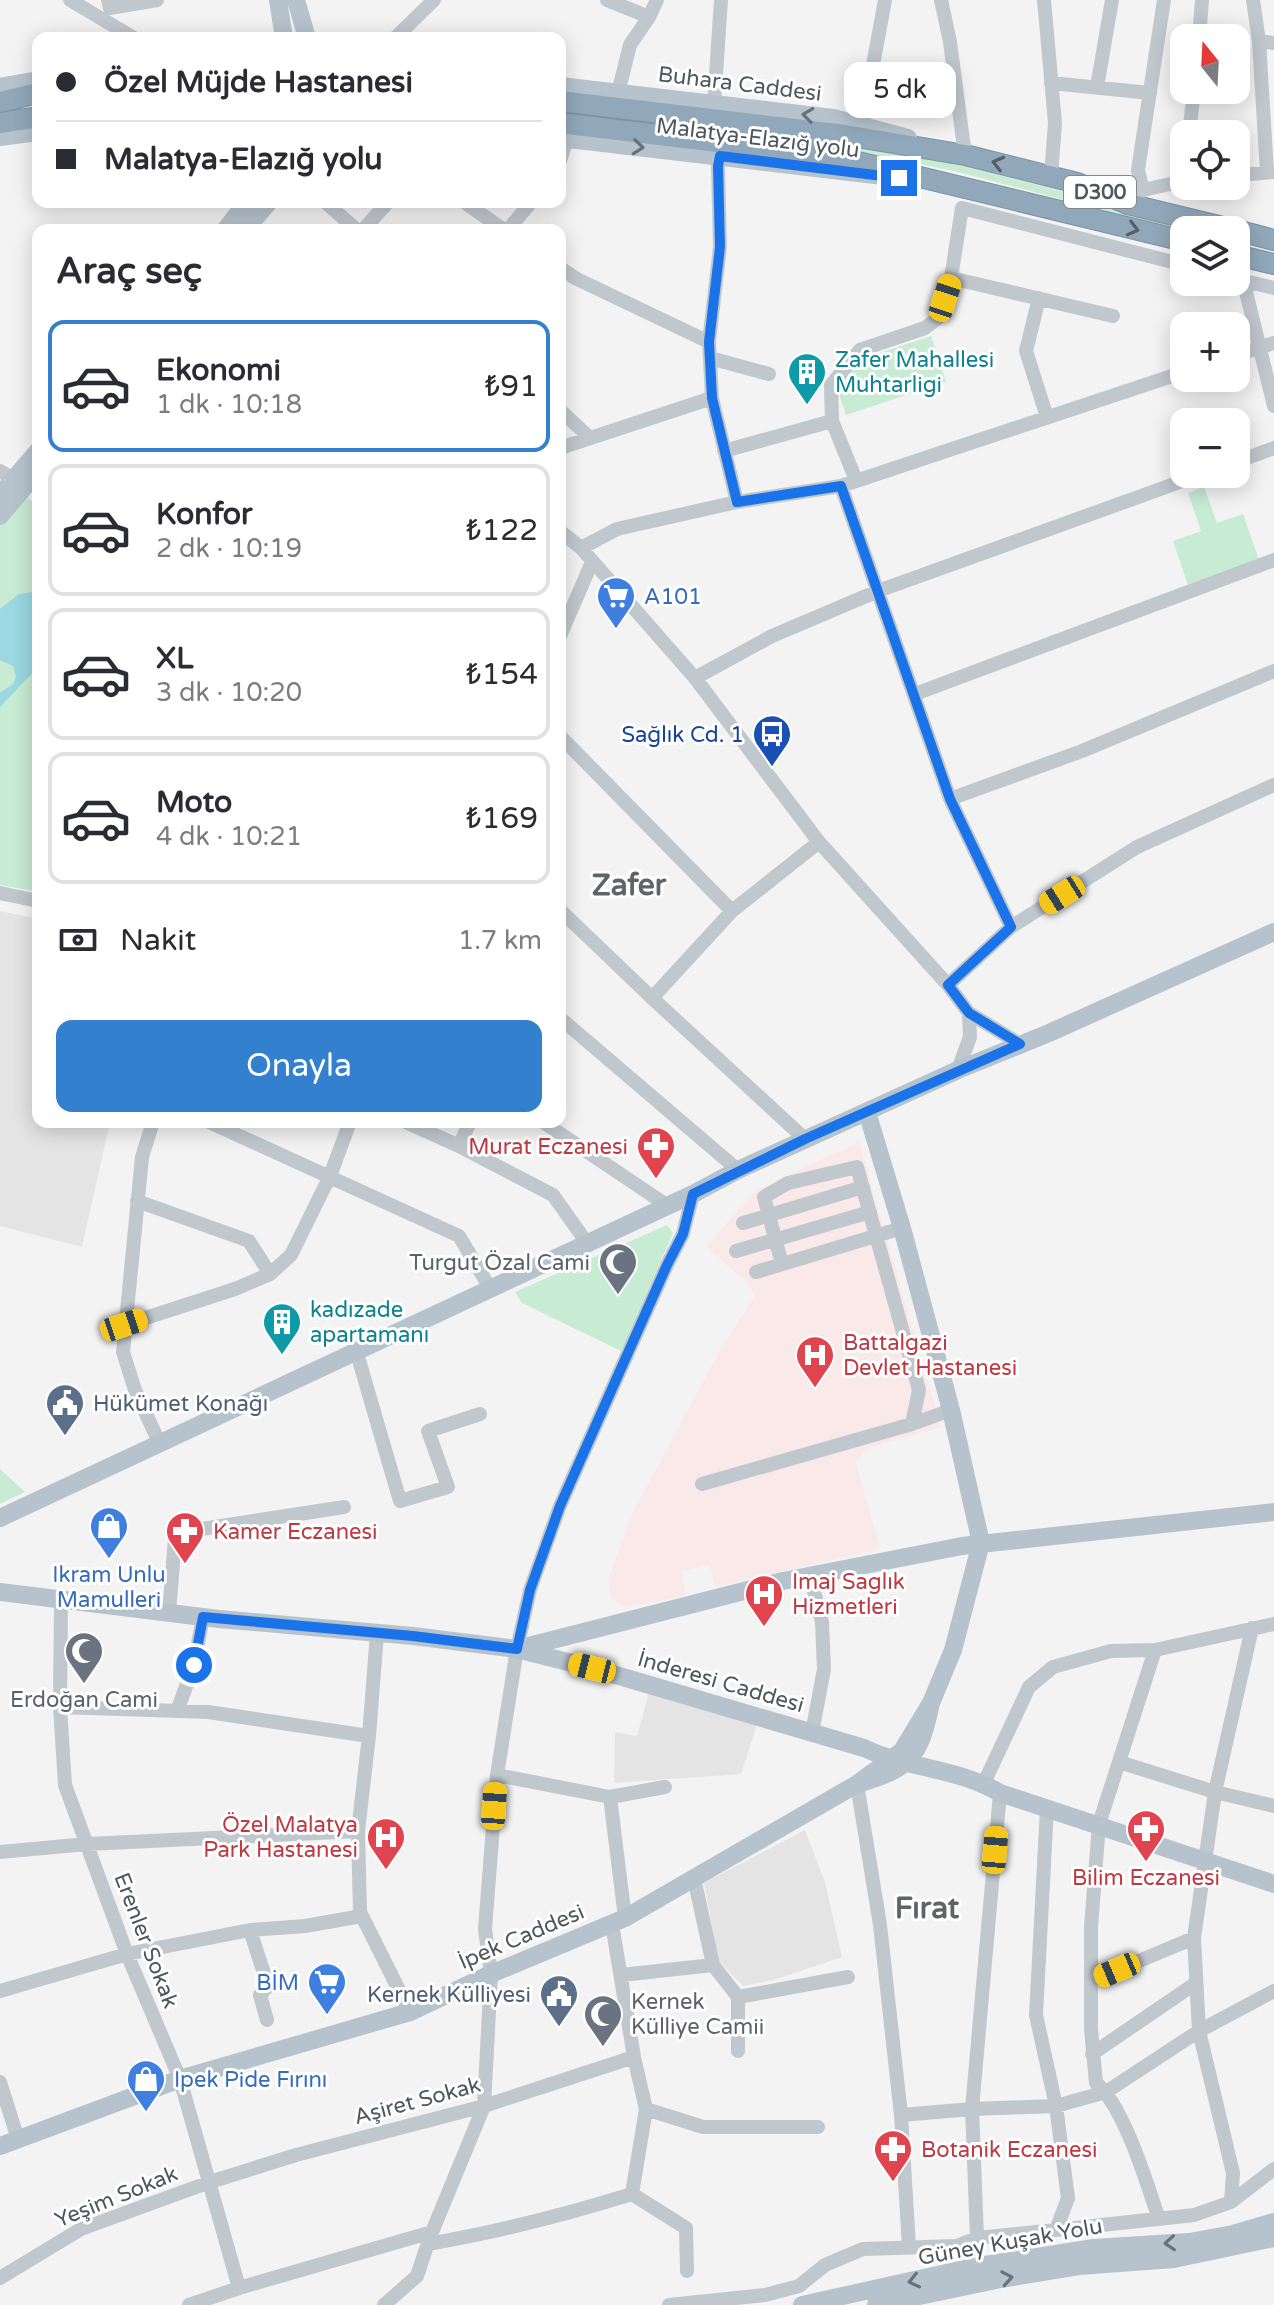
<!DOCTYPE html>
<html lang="tr">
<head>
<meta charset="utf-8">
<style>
	:root { --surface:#fff; --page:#f7f7f7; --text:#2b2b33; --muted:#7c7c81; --line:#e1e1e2; --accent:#3380cf }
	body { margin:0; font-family:"Varela Round",sans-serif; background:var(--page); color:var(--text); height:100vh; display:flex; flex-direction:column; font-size:30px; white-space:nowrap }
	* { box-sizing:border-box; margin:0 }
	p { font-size:26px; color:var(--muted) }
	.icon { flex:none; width:44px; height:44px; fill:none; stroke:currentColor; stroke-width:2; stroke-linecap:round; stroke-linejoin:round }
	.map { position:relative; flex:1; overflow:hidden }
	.side { position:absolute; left:32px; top:224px; width:534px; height:904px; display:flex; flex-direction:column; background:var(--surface); border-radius:16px; box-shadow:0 4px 20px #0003 }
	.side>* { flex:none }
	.banner { position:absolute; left:32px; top:32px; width:534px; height:176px; border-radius:16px; box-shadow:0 4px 20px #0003; display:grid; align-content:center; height:176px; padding:0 24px; background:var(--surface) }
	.needle { width:52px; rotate:342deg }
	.buttons { position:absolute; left:1170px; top:24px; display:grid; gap:16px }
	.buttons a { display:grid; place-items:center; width:80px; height:80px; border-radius:16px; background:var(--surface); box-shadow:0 4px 20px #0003; font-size:40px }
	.end { position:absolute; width:36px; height:36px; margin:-18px; border:10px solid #1a73e8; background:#fff; box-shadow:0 0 0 4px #fff }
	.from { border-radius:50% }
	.bubble { position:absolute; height:56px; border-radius:16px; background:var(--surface); box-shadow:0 4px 20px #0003; font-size:26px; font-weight:600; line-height:56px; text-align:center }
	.car { position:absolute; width:24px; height:48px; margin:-24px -12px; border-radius:10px; box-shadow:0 0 6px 2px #0007; background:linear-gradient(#f5c518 24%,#345 0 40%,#f5c518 0 76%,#345 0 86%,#f5c518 0) }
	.banner b { display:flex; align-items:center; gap:28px; height:76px; font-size:30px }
	.banner b+b { border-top:2px solid var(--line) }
	.banner i { width:20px; height:20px; background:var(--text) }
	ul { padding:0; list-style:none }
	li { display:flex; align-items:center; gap:24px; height:132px; margin:0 16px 12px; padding:0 8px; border:4px solid var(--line); border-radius:16px }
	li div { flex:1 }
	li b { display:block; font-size:30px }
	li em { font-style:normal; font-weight:600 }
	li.on { border-color:var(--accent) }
	li>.icon { width:72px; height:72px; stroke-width:1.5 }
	h2 { padding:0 24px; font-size:36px; line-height:96px }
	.pay { display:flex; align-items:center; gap:20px; height:88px; padding:0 24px; font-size:30px }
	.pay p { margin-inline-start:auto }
	.action { display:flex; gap:16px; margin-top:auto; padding:16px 24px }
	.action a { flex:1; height:92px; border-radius:16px; background:var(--accent); color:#fff; font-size:32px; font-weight:600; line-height:92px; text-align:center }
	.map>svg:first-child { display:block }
</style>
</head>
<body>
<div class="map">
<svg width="1274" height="2305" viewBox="0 0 1274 2305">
	<rect width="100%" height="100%" fill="#f4f3f3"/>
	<path fill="#e5e4e4" d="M 0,911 L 38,919 L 38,1122 L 110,1122 L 82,1247 L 0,1226 Z
		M 650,1689 L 757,1725 L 741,1774 L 614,1783 L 615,1732 L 637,1736 Z
		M 805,1830 L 825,1882 L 842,1957 L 773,1980 L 743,1986 L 718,1960 L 704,1883 Z"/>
	<path fill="#f9e9e8" d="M 859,1142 L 941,1427 L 865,1449 L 856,1463 L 880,1549 L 715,1587 L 710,1565 L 681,1571 L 686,1596 L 627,1607 L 611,1599 L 608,1580 L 633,1512 L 719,1352 L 755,1296 L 748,1283 L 706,1247 L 755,1191 Z"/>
	<path fill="#c8ebd4" d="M 560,105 L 846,141 L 956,164 L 1210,230 L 1184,231 L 954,171 L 844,149 L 560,113 Z
		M 931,336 L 946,382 L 846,415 L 837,388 L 861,359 Z
		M 1204,487 L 1217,523 L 1243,514 L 1259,560 L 1188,585 L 1173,541 L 1201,531 L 1188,493 Z
		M 28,497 L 38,508 L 38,892 L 0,885 L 0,525 Z
		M 667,1225 L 673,1233 L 621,1351 L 522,1303 L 515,1292 Z
		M 0,1469 L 25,1492 L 0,1504 Z"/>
	<path fill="#9bd8e2" d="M 38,591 L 38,667 L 0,707 L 0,693 L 13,684 L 16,677 L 13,666 L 0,660 L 0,609 L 19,594 Z"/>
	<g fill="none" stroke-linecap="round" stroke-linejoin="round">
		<g stroke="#7c93a6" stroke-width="22">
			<path id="highway" d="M 560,101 L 845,135 L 965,155 L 1077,183 L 1128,204 L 1235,230
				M 0,102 L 38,93
				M 0,123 L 38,117
				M 560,123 L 833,156 L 1184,241
				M 1236,230 L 1274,240
				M 1236,255 L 1274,264"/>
		</g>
		<path stroke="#c0c7cd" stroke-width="14" d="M 70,0 L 134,38
			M 108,0 L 110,8 L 157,0
			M 607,0 L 649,17
			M 941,0 L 950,42 L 965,155
			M 1044,0 L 1055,123 L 1051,176
			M 1253,0 L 1259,41 L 1274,43
			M 395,38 L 434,0
			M 1199,38 L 1202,0
			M 1259,41 L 1267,172
			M 1051,83 L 1150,93
			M 1097,87 L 1112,0
			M 618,93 L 630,45 L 649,17 L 657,0
			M 714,104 L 721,0
			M 862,125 L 885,0
			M 1189,134 L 1194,90
			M 560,161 L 567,139
			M 1236,175 L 1274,172
			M 1143,190 L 1138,170 L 1164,0
			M 1136,196 L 1143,190 L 1184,181
			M 325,202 L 357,230
			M 464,202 L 504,230
			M 363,230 L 388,202
			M 508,230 L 531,202
			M 1237,255 L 1274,406
			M 560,268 L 577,279 L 709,342
			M 951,278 L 1113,316
			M 1236,279 L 1274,288
			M 1039,298 L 1026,351 L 1047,417
			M 1236,355 L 1274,343
			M 710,358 L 769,374
			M 712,398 L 737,502
			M 560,410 L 589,437
			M 560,448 L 712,398 L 709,342 L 720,247 L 718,166 L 720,156
			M 724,451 L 832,421
			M 1236,462 L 1274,448
			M 0,471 L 14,479
			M 856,480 L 832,421 L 831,385 L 860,350 L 925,328 L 938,318 L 951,278 L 962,208 L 1184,265
			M 841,486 L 950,799 L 1082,751 L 1274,671
			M 560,531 L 581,548 L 695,678 L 819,842 L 948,985 L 969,1013 L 1020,1044
			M 581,548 L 617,529 L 737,502 L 841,486 L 1184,372
			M 560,636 L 592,562
			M 695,678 L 772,636 L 878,591 L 1202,474
			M 915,694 L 1274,560
			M 560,736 L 732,911
			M 950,799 L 1011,927
			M 0,893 L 38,901
			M 560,910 L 652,998
			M 948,985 L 1011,927 L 1137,847 L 1274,785
			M 560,1018 L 738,1170
			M 958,1070 L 970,1037 L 969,1013
			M 153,1122 L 142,1157 L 123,1352 L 135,1390 L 159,1442
			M 209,1122 L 459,1236 L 490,1288
			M 406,1122 L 459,1146 L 553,1195 L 587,1243
			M 543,1122 L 668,1206
			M 805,1139 L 652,998 L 732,911 L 819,842
			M 459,1146 L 470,1122
			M 137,1201 L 249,1241 L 270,1274
			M 743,1223 L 863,1187
			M 736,1251 L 870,1212
			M 756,1272 L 902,1228
			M 124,1325 L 235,1289 L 270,1274 L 291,1255 L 330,1176 L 350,1122
			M 356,1350 L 400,1501 L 448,1487 L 428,1431 L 480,1414
			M 912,1424 L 951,1410
			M 702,1484 L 912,1424 L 919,1390 L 857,1167 L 788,1183 L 764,1197 L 782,1264
			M 810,1576 L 822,1622 L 824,1669 L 812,1733
			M 61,1600 L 60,1707 L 65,1785 L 127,1954 L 180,2079 L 239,2288
			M 169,1613 L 175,1538 L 189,1531 L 344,1507
			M 1155,1650 L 1274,1624
			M 60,1707 L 208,1712 L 369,1736 L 377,1633
			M 177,1711 L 194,1665 L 203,1617
			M 1119,1762 L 1215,1792 L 1274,1806
			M 984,1783 L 1029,1687 L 1053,1667 L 1111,1651 L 1155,1650 L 1099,1824 L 1091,1927 L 1091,2029 L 1096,2083 C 1124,2106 1147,2184 1159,2219
			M 857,1784 L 880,1925 L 901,2115 L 909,2247
			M 610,1797 L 665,1787
			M 358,1831 L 369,1736
			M 0,1852 L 87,1844 L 358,1831 L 360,1912 L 410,2012
			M 694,1878 L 713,1965 L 738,1997 L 848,1977
			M 625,1918 L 610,1797 L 497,1775 L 517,1649 L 530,1590 L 560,1506 L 667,1265 L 683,1234 L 693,1194
			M 612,1924 L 634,2057 L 646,2109 L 632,2194
			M 250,1930 L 268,1986 L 260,1995 L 267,2020
			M 621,1975 L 713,1965
			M 1091,1981 L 1194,1938
			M 0,1991 L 127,1954 L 250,1930 L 305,1926 L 356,1917 L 360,1912
			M 738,2051 L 738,1997
			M 1092,2054 L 1196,1983
			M 0,2082 L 18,2139
			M 646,2109 L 703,2127 L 818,2127
			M 901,2115 L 972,2109 L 1056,2106 L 1106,2092 L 1199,2031 L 1274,1991
			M 1231,2202 L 1233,2173 L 1199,2031 L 1194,1938 L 1215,1792 L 1252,1628
			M 1056,2230 L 1194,2215 L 1231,2202 L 1274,2169
			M 977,2238 L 972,2109 L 1000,1793
			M 428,2244 C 498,2232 564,2215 632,2194 L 686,2228 L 687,2271
			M 0,2278 L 81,2229 L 210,2182 L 296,2155 L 484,2106 L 634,2057
			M 189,2305 L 239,2288 L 432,2232 L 484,2106 L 491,1974 L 485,1929 L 497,1775
			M 384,2305 L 417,2276 L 430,2237
			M 669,2305 L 765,2295 L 799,2286 L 825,2265 L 863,2249 L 957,2246 L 977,2238 L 1056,2230 L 1068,2198 L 1056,2106 L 1036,2015 L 1047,1808"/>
		<path stroke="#b6c3cd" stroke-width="18" d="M 278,0 L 284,38
			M 296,0 L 307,38
			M 560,86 L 833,118 L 908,138
			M 0,87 L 38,80
			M 0,137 L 38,132
			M 560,138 L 883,176
			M 225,230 L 247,202
			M 245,230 L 269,202
			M 0,495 L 38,451
			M 0,516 L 38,471
			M 867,1112 L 902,1228 L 951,1410 L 981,1543 L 953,1650 L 931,1703 L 902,1751 L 857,1784 C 911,1769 920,1756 931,1703
			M 0,1518 L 693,1194 L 738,1170 L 958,1070 L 1049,1033 L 1274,932
			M 0,1592 L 219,1619 L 413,1636 L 517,1649 L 783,1581 L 962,1546 L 1274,1512
			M 520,1650 L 592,1668 L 864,1748 C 908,1769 958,1768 1000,1793 L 1274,1884
			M 0,2146 L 180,2079 L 410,2012 L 491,1974 L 625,1918 L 857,1784
			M 802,2305 L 978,2266 L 1094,2248 L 1189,2242 L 1233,2234 L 1274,2222
			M 876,2305 L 1001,2279 L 1079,2266 L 1174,2259 L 1274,2238"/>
		<use href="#highway" stroke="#91a8ba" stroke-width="20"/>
	</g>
	<defs><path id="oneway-chevron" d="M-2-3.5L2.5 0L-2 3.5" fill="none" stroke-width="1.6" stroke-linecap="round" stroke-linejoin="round" transform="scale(2)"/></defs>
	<g stroke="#67727a">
		<use href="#oneway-chevron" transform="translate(808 115) rotate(-173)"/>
		<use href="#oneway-chevron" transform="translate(638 147) rotate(6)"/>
		<use href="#oneway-chevron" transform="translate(1170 2243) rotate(176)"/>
		<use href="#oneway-chevron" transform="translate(1007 2278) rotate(-10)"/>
		<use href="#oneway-chevron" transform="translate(914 2281) rotate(167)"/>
	</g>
	<g stroke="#545f67">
		<use href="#oneway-chevron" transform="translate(998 163) rotate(-166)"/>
		<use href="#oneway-chevron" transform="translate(1133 229) rotate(14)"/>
	</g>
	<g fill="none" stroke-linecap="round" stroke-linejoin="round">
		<path stroke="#1a73e8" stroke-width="10" d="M 194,1665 L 203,1617 L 413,1636 L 517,1649 L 530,1590 L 560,1506 L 667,1265 L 683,1234 L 693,1194 L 805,1139 L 1020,1044 L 969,1013 L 948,985 L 1011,927 L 950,799 L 841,486 L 737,502 L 712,398 L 709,342 L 720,247 L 718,166 L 720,156 L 899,178"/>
	</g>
	<defs>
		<g id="building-pin" transform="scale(2)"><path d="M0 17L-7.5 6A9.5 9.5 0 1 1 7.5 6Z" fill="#0f9aa8" stroke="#fff"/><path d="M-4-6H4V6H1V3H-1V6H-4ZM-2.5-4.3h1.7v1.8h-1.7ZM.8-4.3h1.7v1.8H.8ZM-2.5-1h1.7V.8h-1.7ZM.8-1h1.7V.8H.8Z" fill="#fff"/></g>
		<g id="supermarket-pin" transform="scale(2)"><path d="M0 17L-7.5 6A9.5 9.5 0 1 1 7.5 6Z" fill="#3f7fe0" stroke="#fff"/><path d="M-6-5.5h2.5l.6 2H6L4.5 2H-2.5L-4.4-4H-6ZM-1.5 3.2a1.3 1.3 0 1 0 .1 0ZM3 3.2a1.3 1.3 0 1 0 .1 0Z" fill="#fff"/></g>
		<g id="bus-pin" transform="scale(2)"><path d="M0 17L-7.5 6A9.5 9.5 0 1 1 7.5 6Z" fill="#1a4fb4" stroke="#fff"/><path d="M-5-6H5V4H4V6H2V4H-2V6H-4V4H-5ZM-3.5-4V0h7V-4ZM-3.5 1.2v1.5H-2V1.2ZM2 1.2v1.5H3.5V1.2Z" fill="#fff"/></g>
		<g id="pharmacy-pin" transform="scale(2)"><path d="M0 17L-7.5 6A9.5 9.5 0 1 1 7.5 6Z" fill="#e0444e" stroke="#fff"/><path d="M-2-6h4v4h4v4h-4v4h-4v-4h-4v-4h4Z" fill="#fff"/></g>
		<g id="mosque-pin" transform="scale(2)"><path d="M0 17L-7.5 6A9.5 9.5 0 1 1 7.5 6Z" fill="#6b7280" stroke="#fff"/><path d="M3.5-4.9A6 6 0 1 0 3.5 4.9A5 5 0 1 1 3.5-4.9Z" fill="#fff"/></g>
		<g id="hospital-pin" transform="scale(2)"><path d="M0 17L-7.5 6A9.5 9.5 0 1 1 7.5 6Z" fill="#e0444e" stroke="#fff"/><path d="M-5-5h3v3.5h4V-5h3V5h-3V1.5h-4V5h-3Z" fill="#fff"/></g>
		<g id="civic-pin" transform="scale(2)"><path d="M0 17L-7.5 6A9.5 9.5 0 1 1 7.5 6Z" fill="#5c6f8a" stroke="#fff"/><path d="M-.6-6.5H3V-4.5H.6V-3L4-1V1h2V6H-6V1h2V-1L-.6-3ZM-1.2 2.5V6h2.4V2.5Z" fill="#fff"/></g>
		<g id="shop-pin" transform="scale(2)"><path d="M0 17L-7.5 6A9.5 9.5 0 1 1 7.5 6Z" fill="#3f7fe0" stroke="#fff"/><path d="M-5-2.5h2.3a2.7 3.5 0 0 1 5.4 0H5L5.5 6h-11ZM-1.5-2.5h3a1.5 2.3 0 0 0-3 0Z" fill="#fff"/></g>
	</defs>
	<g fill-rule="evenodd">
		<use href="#building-pin" x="807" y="372"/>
		<use href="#supermarket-pin" x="616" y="596"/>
		<use href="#bus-pin" x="772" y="734"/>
		<use href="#pharmacy-pin" x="656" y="1146"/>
		<use href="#mosque-pin" x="618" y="1262"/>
		<use href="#building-pin" x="282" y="1322"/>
		<use href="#hospital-pin" x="815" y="1355"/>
		<use href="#civic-pin" x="65" y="1403"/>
		<use href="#shop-pin" x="109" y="1526"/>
		<use href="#pharmacy-pin" x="185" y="1531"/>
		<use href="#hospital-pin" x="764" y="1594"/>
		<use href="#mosque-pin" x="84" y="1651"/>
		<use href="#pharmacy-pin" x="1146" y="1829"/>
		<use href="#hospital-pin" x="386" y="1837"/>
		<use href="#supermarket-pin" x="327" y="1982"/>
		<use href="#civic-pin" x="559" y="1994"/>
		<use href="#mosque-pin" x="603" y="2014"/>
		<use href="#shop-pin" x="146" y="2079"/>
		<use href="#pharmacy-pin" x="893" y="2149"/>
	</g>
	<g text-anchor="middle" stroke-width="6" stroke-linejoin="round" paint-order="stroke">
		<rect fill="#fff" stroke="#82898e" stroke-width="2" x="1064" y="176" width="72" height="32" rx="6"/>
		<g font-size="20" font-weight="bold" fill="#4d575e">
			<text x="1100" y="199">D300</text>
		</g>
		<g font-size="22" fill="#4d575e" stroke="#fff">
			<text transform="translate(740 83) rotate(7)" y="8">Buhara Caddesi</text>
			<text transform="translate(758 137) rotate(7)" y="8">Malatya-Elazığ yolu</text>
			<text transform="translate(721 1681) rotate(16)" y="8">İnderesi Caddesi</text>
			<text transform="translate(521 1936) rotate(-23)" y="8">İpek Caddesi</text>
			<text transform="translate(147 1940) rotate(69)" y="8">Erenler Sokak</text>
			<text transform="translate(417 2100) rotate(-15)" y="8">Aşiret Sokak</text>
			<text transform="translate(116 2196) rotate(-22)" y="8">Yeşim Sokak</text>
			<text transform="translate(1010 2241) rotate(-10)" y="8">Güney Kuşak Yolu</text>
		</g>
		<g font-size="22" fill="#0d838f" stroke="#fff" text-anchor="start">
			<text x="835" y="367">Zafer Mahallesi<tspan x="835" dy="25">Muhtarligi</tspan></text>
			<text x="310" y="1317">kadızade<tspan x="310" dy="25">apartamanı</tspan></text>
		</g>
		<g font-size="22" fill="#366cbe" stroke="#fff" text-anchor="start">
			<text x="644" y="604">A101</text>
			<text x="109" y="1582" text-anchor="middle">Ikram Unlu<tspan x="109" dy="25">Mamulleri</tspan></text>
			<text x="299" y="1990" text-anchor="end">BİM</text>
			<text x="174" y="2087">Ipek Pide Fırını</text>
		</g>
		<g font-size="22" fill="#164399" stroke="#fff" text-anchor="end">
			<text x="744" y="742">Sağlık Cd. 1</text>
		</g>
		<g font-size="22" fill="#be3a42" stroke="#fff" text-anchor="start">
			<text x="628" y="1154" text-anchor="end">Murat Eczanesi</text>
			<text x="843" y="1350">Battalgazi<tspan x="843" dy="25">Devlet Hastanesi</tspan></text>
			<text x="213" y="1539">Kamer Eczanesi</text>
			<text x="792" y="1589">Imaj Saglık<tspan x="792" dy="25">Hizmetleri</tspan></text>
			<text x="358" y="1832" text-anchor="end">Özel Malatya<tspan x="358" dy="25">Park Hastanesi</tspan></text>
			<text x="1146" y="1885" text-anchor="middle">Bilim Eczanesi</text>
			<text x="921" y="2157">Botanik Eczanesi</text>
		</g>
		<g font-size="22" fill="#5b616d" stroke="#fff" text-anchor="end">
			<text x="590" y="1270">Turgut Özal Cami</text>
			<text x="84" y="1707" text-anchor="middle">Erdoğan Cami</text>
			<text x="631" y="2009" text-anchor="start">Kernek<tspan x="631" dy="25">Külliye Camii</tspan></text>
		</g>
		<g font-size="22" fill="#4e5e75" stroke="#fff" text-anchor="start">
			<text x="93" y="1411">Hükümet Konağı</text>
			<text x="531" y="2002" text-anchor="end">Kernek Külliyesi</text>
		</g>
		<g font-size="30" font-weight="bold" fill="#606367" stroke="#fff">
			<text x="629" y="895">Zafer</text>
			<text x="927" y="1918">Fırat</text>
		</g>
	</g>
</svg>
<div class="buttons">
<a><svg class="needle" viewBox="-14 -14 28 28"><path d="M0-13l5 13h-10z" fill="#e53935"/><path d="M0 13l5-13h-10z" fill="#7c7c81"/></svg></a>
<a><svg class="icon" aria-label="locate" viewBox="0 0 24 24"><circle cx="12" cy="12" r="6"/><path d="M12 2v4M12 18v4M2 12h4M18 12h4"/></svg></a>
<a><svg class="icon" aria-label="layers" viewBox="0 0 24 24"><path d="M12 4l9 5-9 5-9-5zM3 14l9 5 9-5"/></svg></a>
<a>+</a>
<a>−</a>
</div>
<i class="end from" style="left:194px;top:1665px"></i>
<i class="end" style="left:899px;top:178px"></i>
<div class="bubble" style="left:844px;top:62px;width:112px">5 dk</div>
<i class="car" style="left:945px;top:298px;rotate:18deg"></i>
<i class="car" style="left:1062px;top:895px;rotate:238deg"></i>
<i class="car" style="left:124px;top:1325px;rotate:72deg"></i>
<i class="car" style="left:592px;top:1668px;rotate:284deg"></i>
<i class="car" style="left:494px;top:1806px;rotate:4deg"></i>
<i class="car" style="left:995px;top:1850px;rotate:5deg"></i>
<i class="car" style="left:1117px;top:1970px;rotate:247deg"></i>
<div class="banner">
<b><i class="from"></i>Özel Müjde Hastanesi</b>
<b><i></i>Malatya-Elazığ yolu</b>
</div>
<section class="side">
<h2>Araç seç</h2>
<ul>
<li class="on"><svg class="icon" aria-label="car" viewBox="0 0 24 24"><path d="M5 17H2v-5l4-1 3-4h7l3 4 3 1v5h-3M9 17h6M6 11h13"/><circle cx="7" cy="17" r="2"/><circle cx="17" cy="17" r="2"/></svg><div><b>Ekonomi</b><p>1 dk · 10:18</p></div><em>₺91</em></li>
<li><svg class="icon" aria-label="car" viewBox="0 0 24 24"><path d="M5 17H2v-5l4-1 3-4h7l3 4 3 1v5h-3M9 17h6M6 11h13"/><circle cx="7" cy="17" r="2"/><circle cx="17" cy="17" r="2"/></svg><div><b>Konfor</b><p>2 dk · 10:19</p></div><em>₺122</em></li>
<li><svg class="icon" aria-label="car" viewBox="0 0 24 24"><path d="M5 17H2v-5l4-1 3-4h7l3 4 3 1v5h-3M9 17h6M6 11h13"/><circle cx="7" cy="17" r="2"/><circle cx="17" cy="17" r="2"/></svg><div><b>XL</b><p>3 dk · 10:20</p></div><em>₺154</em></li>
<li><svg class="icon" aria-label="car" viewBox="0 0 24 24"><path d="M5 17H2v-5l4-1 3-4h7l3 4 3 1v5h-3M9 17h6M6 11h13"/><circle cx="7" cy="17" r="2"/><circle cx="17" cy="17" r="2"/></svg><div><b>Moto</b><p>4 dk · 10:21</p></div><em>₺169</em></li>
</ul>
<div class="pay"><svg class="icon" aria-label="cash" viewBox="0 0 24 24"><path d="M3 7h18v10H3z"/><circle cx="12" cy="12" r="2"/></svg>Nakit<p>1.7 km</p></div>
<div class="action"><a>Onayla</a></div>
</section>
</div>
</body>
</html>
